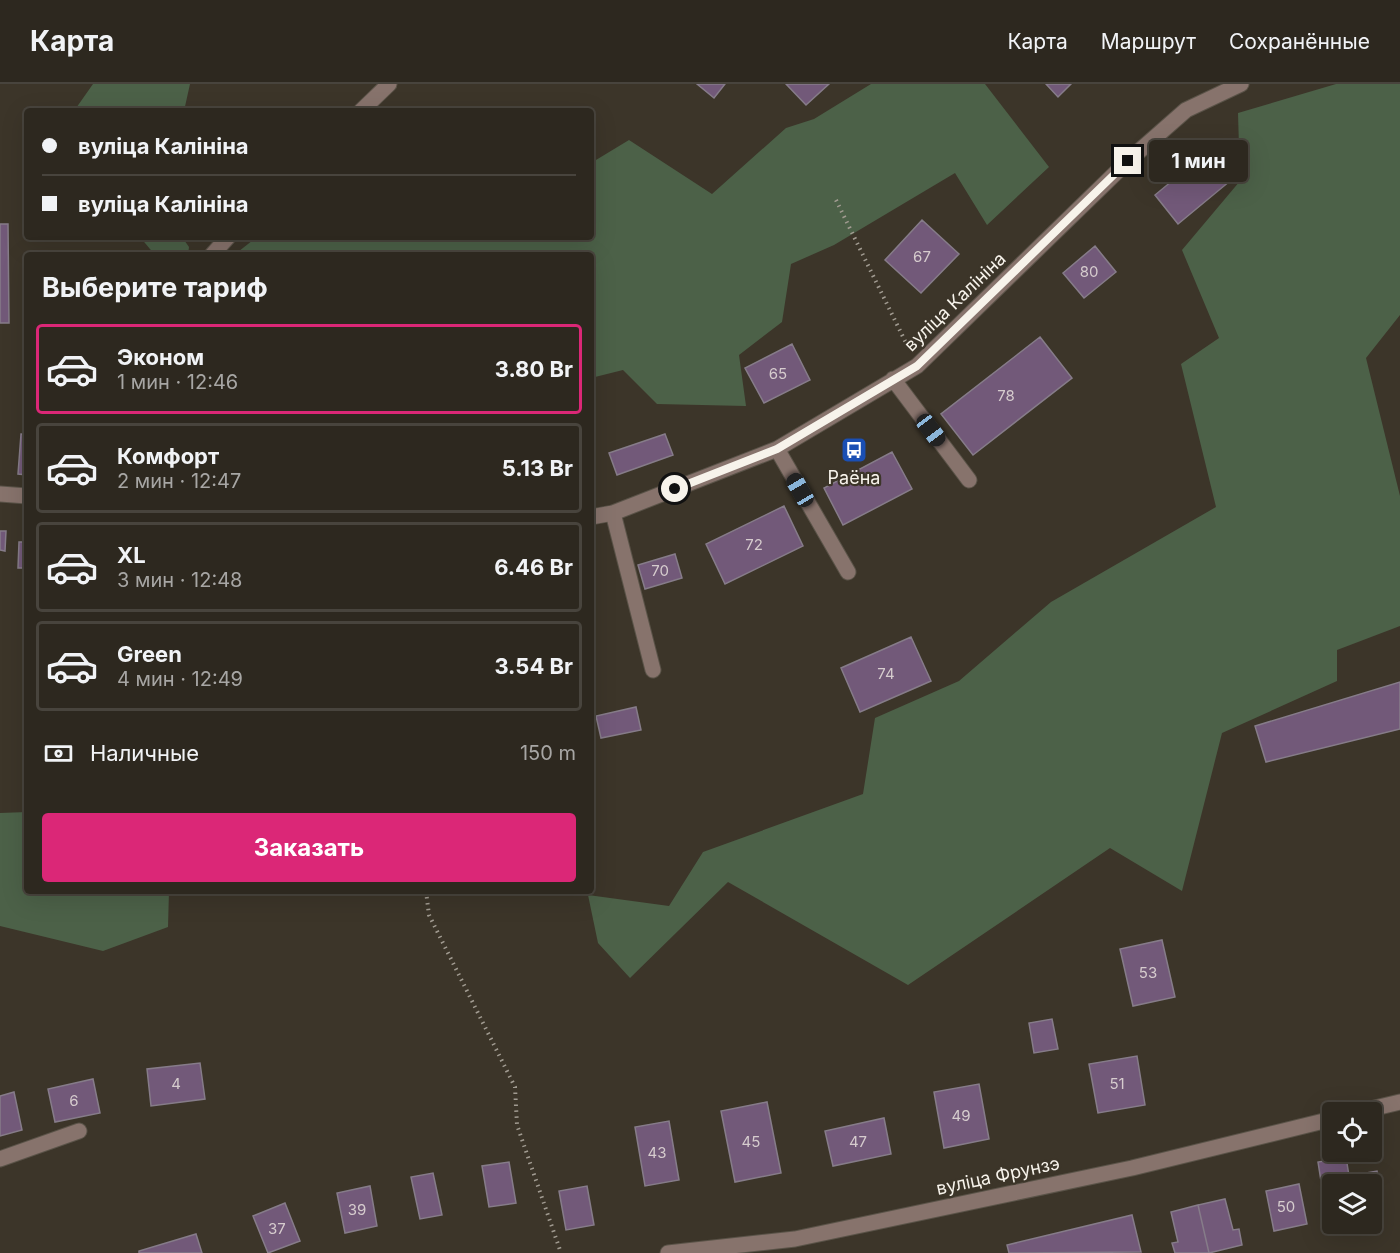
<!DOCTYPE html>
<html lang="ru">
<head>
<meta charset="utf-8">
<style>
	:root { --surface:#2d281f; --page:#39342c; --text:#f1f3f6; --muted:#a7a6a4; --line:#48443d; --accent:#db2777 }
	body { margin:0; font-family:Inter,sans-serif; background:var(--page); color:var(--text); height:100vh; display:flex; flex-direction:column; font-size:22px; white-space:nowrap }
	* { box-sizing:border-box; margin:0 }
	p { font-size:20px; color:var(--muted) }
	.icon { flex:none; width:33px; height:33px; fill:none; stroke:currentColor; stroke-width:2; stroke-linecap:round; stroke-linejoin:round }
	.map { position:relative; flex:1; overflow:hidden }
	.panel { position:absolute; left:24px; top:168px; width:570px; height:642px; display:flex; flex-direction:column; background:var(--surface); border-radius:6px; box-shadow:0 6px 24px #0002,0 0 0 2px var(--line) }
	.panel>* { flex:none }
	.hud { position:absolute; left:24px; top:24px; width:570px; height:132px; border-radius:6px; box-shadow:0 6px 24px #0002,0 0 0 2px var(--line); display:grid; align-content:center; height:132px; padding:0 18px; background:var(--surface) }
	.fabs { position:absolute; left:1322px; top:1018px; display:grid; gap:12px }
	.fabs a { display:grid; place-items:center; width:60px; height:60px; border-radius:6px; background:var(--surface); box-shadow:0 6px 24px #0002,0 0 0 2px var(--line); font-size:30px }
	.end { position:absolute; width:27px; height:27px; margin:-14px; border:8px solid #f7f3eb; background:#111; box-shadow:0 0 0 3px #111 }
	.from { border-radius:50% }
	.bubble { position:absolute; height:42px; border-radius:6px; background:var(--surface); box-shadow:0 6px 24px #0002,0 0 0 2px var(--line); font-size:20px; font-weight:700; line-height:42px; text-align:center }
	.car { position:absolute; width:18px; height:36px; margin:-18px -9px; border-radius:8px; box-shadow:0 0 4px 2px #0007; background:linear-gradient(#222 24%,#8ab4d8 0 40%,#222 0 76%,#8ab4d8 0 86%,#222 0) }
	.hud b { display:flex; align-items:center; gap:21px; height:57px; font-size:22px }
	.hud b+b { border-top:2px solid var(--line) }
	.hud i { width:15px; height:15px; background:var(--text) }
	ul { padding:0; list-style:none }
	li { display:flex; align-items:center; gap:18px; height:90px; margin:0 12px 9px; padding:0 6px; border:3px solid var(--line); border-radius:6px }
	li div { flex:1 }
	li b { display:block; font-size:22px }
	li em { font-style:normal; font-weight:700 }
	li.current { border-color:var(--accent) }
	li>.icon { width:54px; height:54px; stroke-width:1.5 }
	h2 { padding:0 18px; font-size:27px; line-height:72px }
	.pay { display:flex; align-items:center; gap:15px; height:66px; padding:0 18px; font-size:22px }
	.pay p { margin-inline-start:auto }
	.button { display:flex; gap:12px; margin-top:auto; padding:12px 18px }
	.button a { flex:1; height:69px; border-radius:6px; background:var(--accent); color:#fff; font-size:24px; font-weight:700; line-height:69px; text-align:center }
	header { display:flex; align-items:center; gap:36px; box-sizing:border-box; height:84px; padding:0 30px; background:var(--surface); border-bottom:2px solid var(--line) }
	header strong { font-size:28px }
	nav { display:flex; gap:33px; margin-inline-start:auto; font-size:21px }
	.map>svg:first-child { display:block }
</style>
</head>
<body>
<header>
<strong>Карта</strong>
<nav><a>Карта</a><a>Маршрут</a><a>Сохранённые</a></nav>
</header>
<div class="map">
<svg width="1400" height="1169" viewBox="0 0 1400 1169">
	<rect width="100%" height="100%" fill="#3c3529"/>
	<path fill="#4c6148" d="M 93,0 L 190,0 L 184,27 L 74,27 Z
		M 871,0 L 985,0 L 1049,83 L 987,141 L 955,89 L 834,161 L 791,180 L 782,238 L 739,271 L 746,322 L 657,320 L 623,286 L 591,294 L 591,171 L 234,171 L 257,153 L 591,153 L 591,79 L 629,56 L 712,110 L 786,44 L 814,35 Z
		M 1336,0 L 1400,0 L 1400,231 L 1366,274 L 1400,412 L 1400,542 L 1337,566 L 1337,597 L 1222,649 L 1182,807 L 1110,764 L 908,901 L 728,798 L 630,894 L 598,859 L 588,811 L 669,822 L 703,768 L 863,710 L 875,634 L 959,597 L 1051,518 L 1216,423 L 1181,280 L 1219,254 L 1182,166 L 1240,97 L 1238,29 Z
		M 140,153 L 182,153 L 189,163 L 188,171 L 155,171 Z
		M 27,728 L 27,807 L 169,807 L 168,843 L 103,867 L 0,842 L 0,729 Z"/>
	<path fill="#725979" stroke="#867c89" stroke-width="1.5" d="M 697,0 L 725,0 L 714,14 Z
		M 786,0 L 829,0 L 806,21 Z
		M 1046,0 L 1071,0 L 1058,13 Z
		M 1207,68 L 1230,97 L 1178,140 L 1155,111 Z
		M 922,136 L 959,170 L 921,209 L 885,176 Z
		M 0,140 L 8,140 L 9,239 L 0,239 Z
		M 1095,162 L 1116,188 L 1084,214 L 1063,189 Z
		M 1040,253 L 1072,294 L 973,371 L 941,330 Z
		M 792,260 L 810,296 L 764,319 L 745,284 Z
		M 21,350 L 27,351 L 27,391 L 18,390 Z
		M 665,350 L 673,371 L 617,391 L 609,369 Z
		M 892,368 L 912,405 L 843,441 L 824,404 Z
		M 784,422 L 803,462 L 725,500 L 706,460 Z
		M 0,447 L 6,447 L 5,467 L 0,466 Z
		M 19,458 L 27,458 L 27,484 L 18,484 Z
		M 675,470 L 682,494 L 645,505 L 638,481 Z
		M 911,553 L 931,597 L 860,628 L 841,584 Z
		M 1400,598 L 1400,645 L 1266,678 L 1255,642 Z
		M 636,623 L 641,646 L 601,654 L 596,632 Z
		M 1162,856 L 1175,913 L 1133,922 L 1120,865 Z
		M 1052,935 L 1058,965 L 1034,969 L 1029,939 Z
		M 1137,972 L 1145,1021 L 1098,1029 L 1089,980 Z
		M 200,979 L 205,1015 L 151,1022 L 147,985 Z
		M 93,995 L 100,1029 L 55,1038 L 48,1005 Z
		M 979,1000 L 989,1055 L 944,1064 L 934,1008 Z
		M 14,1008 L 22,1046 L 0,1052 L 0,1012 Z
		M 767,1018 L 781,1089 L 735,1098 L 721,1027 Z
		M 884,1034 L 891,1070 L 833,1082 L 825,1047 Z
		M 669,1037 L 679,1096 L 645,1102 L 635,1043 Z
		M 1346,1073 L 1349,1092 L 1321,1097 L 1318,1078 Z
		M 509,1078 L 516,1119 L 489,1123 L 482,1082 Z
		M 1377,1087 L 1381,1111 L 1371,1113 L 1371,1101 L 1343,1101 L 1342,1093 Z
		M 433,1089 L 442,1131 L 420,1135 L 411,1093 Z
		M 1299,1100 L 1307,1140 L 1274,1147 L 1266,1107 Z
		M 370,1102 L 377,1142 L 345,1149 L 337,1109 Z
		M 587,1102 L 594,1141 L 566,1146 L 559,1107 Z
		M 1225,1115 L 1233,1146 L 1239,1145 L 1242,1161 L 1209,1169 L 1198,1121 Z
		M 285,1119 L 300,1157 L 268,1169 L 253,1132 Z
		M 1198,1121 L 1209,1169 L 1175,1169 L 1172,1159 L 1178,1158 L 1171,1128 Z
		M 1132,1131 L 1141,1168 L 1009,1169 L 1007,1161 Z
		M 196,1150 L 202,1169 L 139,1169 L 139,1167 Z"/>
	<g fill="none" stroke-linecap="round" stroke-linejoin="round">
		<g stroke="#5a5348" stroke-width="17">
			<path id="minor" d="M 361,27 L 389,0
				M 212,171 L 228,153
				M 893,295 L 969,396
				M 777,365 L 848,488
				M 0,410 L 27,412
				M 613,429 L 653,586
				M 591,433 L 613,429 L 777,365 L 917,282 L 1128,77 L 1186,26 L 1241,0
				M 1354,1029 L 1400,1018
				M 0,1075 L 79,1047
				M 668,1169 L 795,1155 L 1132,1084 L 1332,1035"/>
		</g>
		<path stroke="#a19b91" stroke-width="4" stroke-dasharray="1.5 4.5" stroke-linecap="butt" d="M 836,116 L 909,265
			M 426,807 L 429,831 L 515,1003 L 517,1041 L 561,1169"/>
		<use href="#minor" stroke="#87736c" stroke-width="15"/>
	</g>
	<g fill="none" stroke-linecap="round" stroke-linejoin="round">
		<path stroke="#f7f3eb" stroke-width="8" d="M 675,405 L 777,365 L 917,282 L 1128,77"/>
	</g>
	<defs>
		<g id="bus-square" transform="scale(1.35)"><rect x="-9" y="-9" width="18" height="18" rx="4" fill="#1a4fb4" stroke="#3c3529"/><path d="M-5-6H5V4H4V6H2V4H-2V6H-4V4H-5ZM-3.5-4V0h7V-4ZM-3.5 1.2v1.5H-2V1.2ZM2 1.2v1.5H3.5V1.2Z" fill="#fff"/></g>
	</defs>
	<g fill-rule="evenodd">
		<use href="#bus-square" x="854" y="366"/>
	</g>
	<g text-anchor="middle" stroke-width="4.5" stroke-linejoin="round" paint-order="stroke">
		<g font-size="15" fill="#d6ccce">
			<text x="922" y="178">67</text>
			<text x="1089" y="193">80</text>
			<text x="778" y="295">65</text>
			<text x="1006" y="317">78</text>
			<text x="754" y="466">72</text>
			<text x="660" y="492">70</text>
			<text x="886" y="595">74</text>
			<text x="1148" y="894">53</text>
			<text x="176" y="1005">4</text>
			<text x="1117" y="1005">51</text>
			<text x="74" y="1022">6</text>
			<text x="961" y="1037">49</text>
			<text x="751" y="1063">45</text>
			<text x="858" y="1063">47</text>
			<text x="657" y="1074">43</text>
			<text x="1286" y="1128">50</text>
			<text x="357" y="1131">39</text>
			<text x="277" y="1150">37</text>
		</g>
		<g font-size="18" fill="#f7f3eb" stroke="#3c3529">
			<text transform="translate(955 218) rotate(-44)" y="6">вуліца Калініна</text>
			<text transform="translate(998 1092) rotate(-12)" y="6">вуліца Фрунзэ</text>
		</g>
		<g font-size="18" fill="#f7f3eb" stroke="#3c3529">
			<text x="854" y="400">Раёна</text>
		</g>
	</g>
</svg>
<div class="fabs">
<a><svg class="icon" aria-label="locate" viewBox="0 0 24 24"><circle cx="12" cy="12" r="6"/><path d="M12 2v4M12 18v4M2 12h4M18 12h4"/></svg></a>
<a><svg class="icon" aria-label="layers" viewBox="0 0 24 24"><path d="M12 4l9 5-9 5-9-5zM3 14l9 5 9-5"/></svg></a>
</div>
<i class="end from" style="left:675px;top:405px"></i>
<i class="end" style="left:1128px;top:77px"></i>
<div class="bubble" style="left:1149px;top:56px;width:99px">1 мин</div>
<i class="car" style="left:931px;top:346px;rotate:143deg"></i>
<i class="car" style="left:800px;top:406px;rotate:330deg"></i>
<div class="hud">
<b><i class="from"></i>вуліца Калініна</b>
<b><i></i>вуліца Калініна</b>
</div>
<section class="panel">
<h2>Выберите тариф</h2>
<ul>
<li class="current"><svg class="icon" aria-label="car" viewBox="0 0 24 24"><path d="M5 17H2v-5l4-1 3-4h7l3 4 3 1v5h-3M9 17h6M6 11h13"/><circle cx="7" cy="17" r="2"/><circle cx="17" cy="17" r="2"/></svg><div><b>Эконом</b><p>1 мин · 12:46</p></div><em>3.80 Br</em></li>
<li><svg class="icon" aria-label="car" viewBox="0 0 24 24"><path d="M5 17H2v-5l4-1 3-4h7l3 4 3 1v5h-3M9 17h6M6 11h13"/><circle cx="7" cy="17" r="2"/><circle cx="17" cy="17" r="2"/></svg><div><b>Комфорт</b><p>2 мин · 12:47</p></div><em>5.13 Br</em></li>
<li><svg class="icon" aria-label="car" viewBox="0 0 24 24"><path d="M5 17H2v-5l4-1 3-4h7l3 4 3 1v5h-3M9 17h6M6 11h13"/><circle cx="7" cy="17" r="2"/><circle cx="17" cy="17" r="2"/></svg><div><b>XL</b><p>3 мин · 12:48</p></div><em>6.46 Br</em></li>
<li><svg class="icon" aria-label="car" viewBox="0 0 24 24"><path d="M5 17H2v-5l4-1 3-4h7l3 4 3 1v5h-3M9 17h6M6 11h13"/><circle cx="7" cy="17" r="2"/><circle cx="17" cy="17" r="2"/></svg><div><b>Green</b><p>4 мин · 12:49</p></div><em>3.54 Br</em></li>
</ul>
<div class="pay"><svg class="icon" aria-label="cash" viewBox="0 0 24 24"><path d="M3 7h18v10H3z"/><circle cx="12" cy="12" r="2"/></svg>Наличные<p>150 m</p></div>
<div class="button"><a>Заказать</a></div>
</section>
</div>
</body>
</html>
